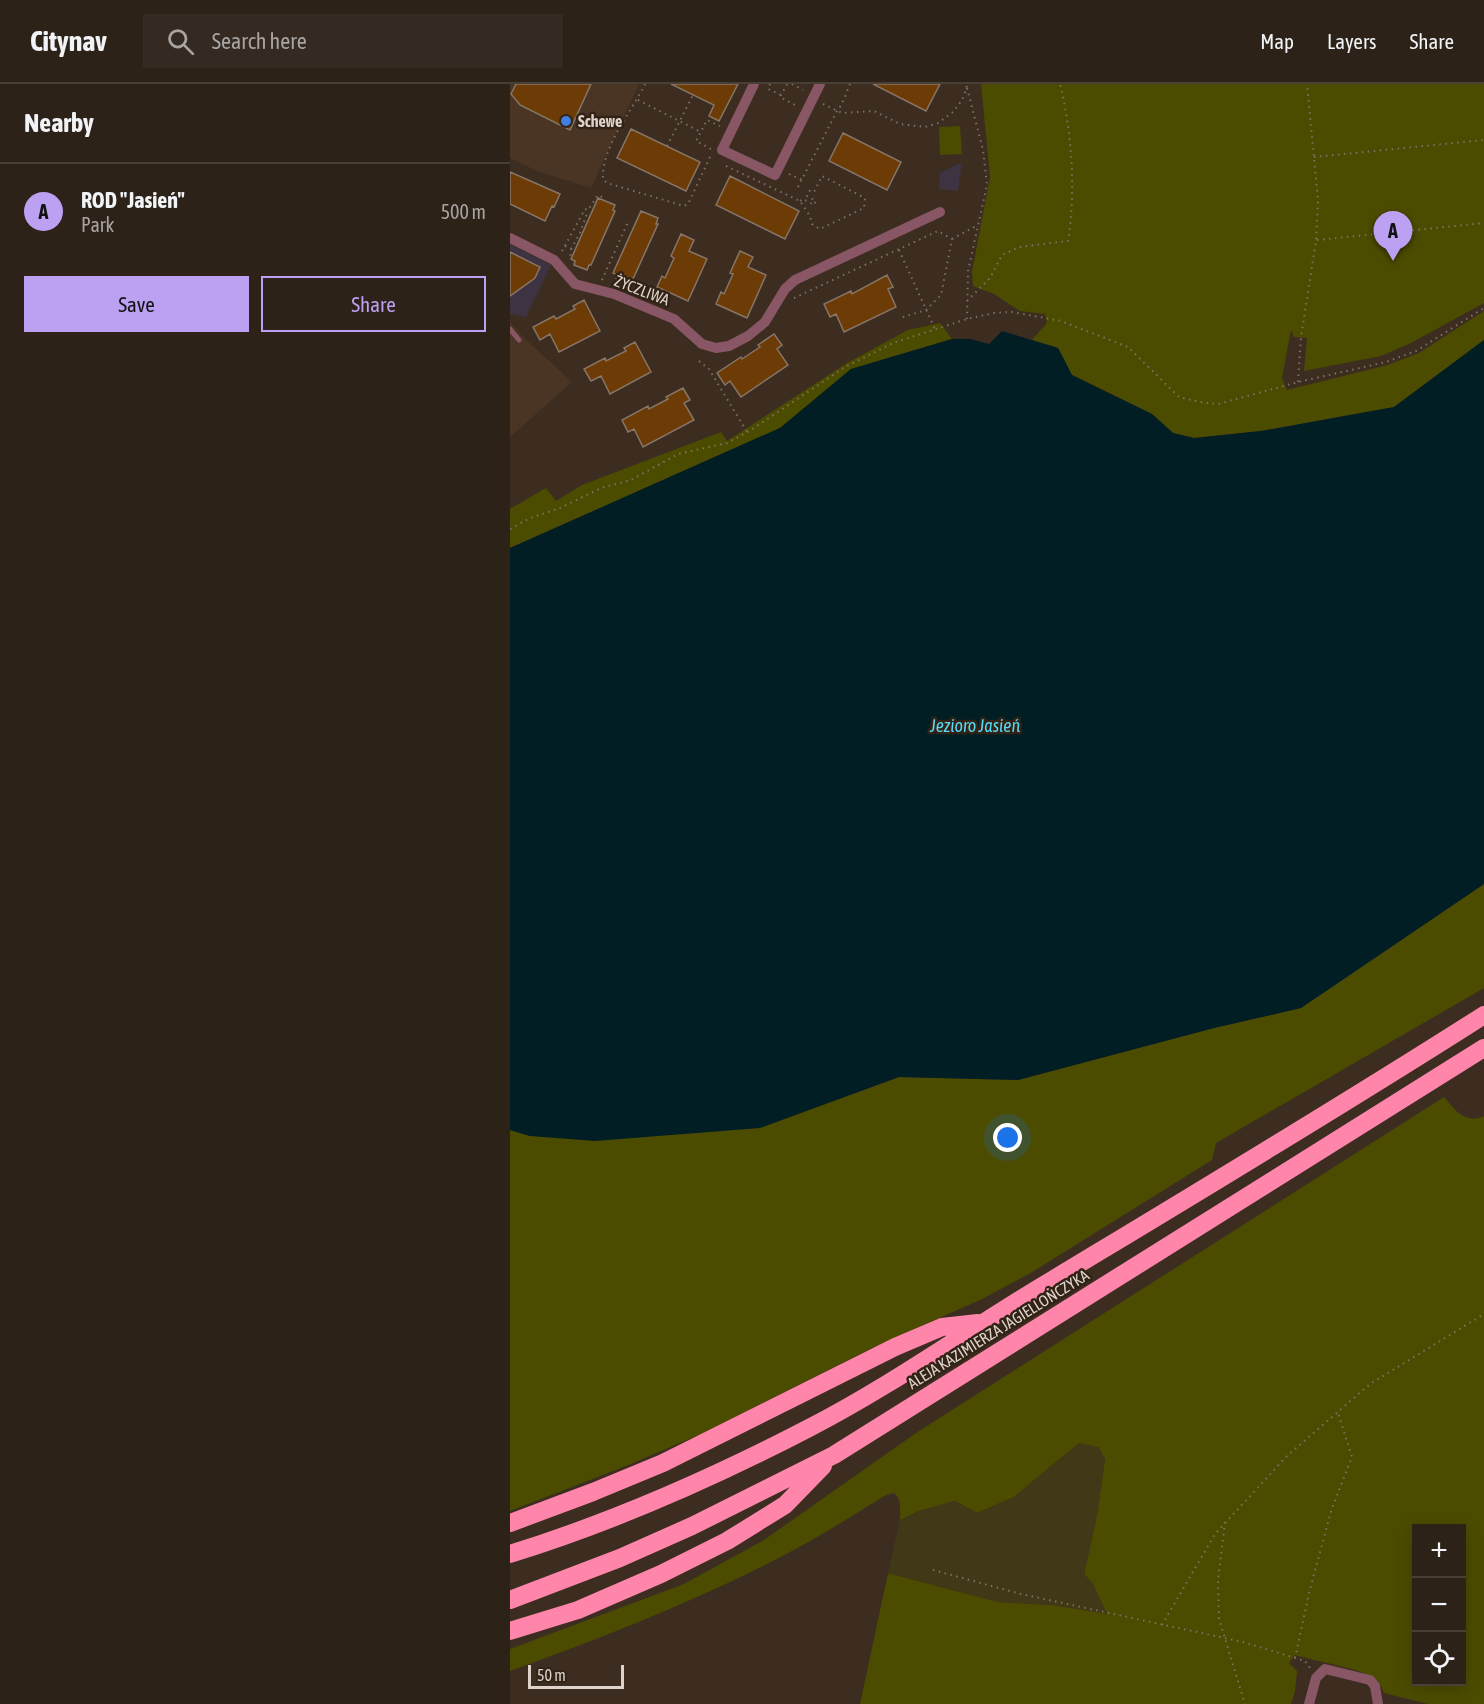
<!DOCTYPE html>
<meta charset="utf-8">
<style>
body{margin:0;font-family:"Asap Condensed",sans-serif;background:#352a21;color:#f1f3f6}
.controls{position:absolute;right:18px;bottom:18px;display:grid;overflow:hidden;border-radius:0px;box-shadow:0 3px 15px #0003}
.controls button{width:54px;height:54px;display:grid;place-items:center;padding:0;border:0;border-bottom:2px solid #483f37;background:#2d2218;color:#f1f3f6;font:30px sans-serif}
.scale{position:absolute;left:18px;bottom:15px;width:96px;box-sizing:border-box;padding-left:6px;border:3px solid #ddd3cb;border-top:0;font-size:16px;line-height:21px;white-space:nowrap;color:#ddd3cb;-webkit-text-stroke:4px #322316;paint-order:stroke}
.you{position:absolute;left:498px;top:1054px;width:21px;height:21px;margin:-15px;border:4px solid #fff;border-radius:50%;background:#1a73e8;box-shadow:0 0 0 9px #1a73e833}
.badge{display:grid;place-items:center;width:39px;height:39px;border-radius:50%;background:#bca0f2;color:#111;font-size:20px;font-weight:700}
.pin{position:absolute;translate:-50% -50px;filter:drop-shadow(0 2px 3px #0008)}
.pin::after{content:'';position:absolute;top:32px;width:21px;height:18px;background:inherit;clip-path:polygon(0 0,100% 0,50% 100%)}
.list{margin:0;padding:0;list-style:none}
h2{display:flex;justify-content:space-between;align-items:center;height:78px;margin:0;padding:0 24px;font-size:26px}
h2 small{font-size:20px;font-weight:400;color:#a7a4a2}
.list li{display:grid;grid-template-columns:39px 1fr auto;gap:18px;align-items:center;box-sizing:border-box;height:96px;padding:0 24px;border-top:2px solid #483f37}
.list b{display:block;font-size:22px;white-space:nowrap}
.list p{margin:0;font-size:20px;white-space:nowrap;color:#a7a4a2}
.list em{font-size:20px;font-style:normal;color:#a7a4a2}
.actions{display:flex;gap:12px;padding:18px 24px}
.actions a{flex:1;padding:14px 0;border:2px solid #bca0f2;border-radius:0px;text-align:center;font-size:21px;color:#bca0f2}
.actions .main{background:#bca0f2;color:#111}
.icon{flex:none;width:33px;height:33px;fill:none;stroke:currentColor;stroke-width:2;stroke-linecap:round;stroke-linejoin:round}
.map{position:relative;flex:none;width:974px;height:1620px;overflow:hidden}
header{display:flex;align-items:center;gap:36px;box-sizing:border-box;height:84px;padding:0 30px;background:#2d2218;border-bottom:2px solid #483f37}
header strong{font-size:28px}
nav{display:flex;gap:33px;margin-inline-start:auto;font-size:21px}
.search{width:420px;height:54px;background:#352a21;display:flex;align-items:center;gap:15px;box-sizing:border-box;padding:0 21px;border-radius:0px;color:#a7a4a2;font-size:22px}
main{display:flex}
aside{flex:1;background:#2d2218}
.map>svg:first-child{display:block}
.built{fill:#4a3524}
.industrial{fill:#3e3342}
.green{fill:#4c4c01;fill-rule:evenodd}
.sand{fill:#403817}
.water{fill:#021e25}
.building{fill:#6d3c06;stroke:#877567;stroke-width:1.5}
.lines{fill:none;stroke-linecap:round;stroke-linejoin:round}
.path{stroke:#7d7065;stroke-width:2;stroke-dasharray:1.5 4.5;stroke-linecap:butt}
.service{stroke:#885664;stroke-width:5}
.minor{stroke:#885664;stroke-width:10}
.motorway{stroke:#ff85aa;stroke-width:18}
.shop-dot{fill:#3f7fe0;stroke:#322316;stroke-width:2}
.labels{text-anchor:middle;stroke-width:5;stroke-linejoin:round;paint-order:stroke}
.poi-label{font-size:16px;font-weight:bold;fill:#ddd3cb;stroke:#322316;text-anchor:start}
.street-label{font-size:16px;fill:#ddd3cb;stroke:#322316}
.water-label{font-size:18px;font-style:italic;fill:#55dbf9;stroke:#322316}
</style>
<header>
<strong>Citynav</strong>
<div class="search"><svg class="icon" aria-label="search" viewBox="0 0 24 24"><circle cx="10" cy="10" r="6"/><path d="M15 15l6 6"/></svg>Search here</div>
<nav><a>Map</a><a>Layers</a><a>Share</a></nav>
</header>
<main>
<aside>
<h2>Nearby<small></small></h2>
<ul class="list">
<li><span class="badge">A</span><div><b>ROD &quot;Jasień&quot;</b><p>Park</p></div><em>500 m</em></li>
</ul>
<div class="actions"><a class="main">Save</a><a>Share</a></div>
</aside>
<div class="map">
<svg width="974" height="1620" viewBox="0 0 974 1620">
<rect width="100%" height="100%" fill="#3c2d20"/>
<!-- built -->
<path class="built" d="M 0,0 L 129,0 L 81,104 L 27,87 L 0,74 Z
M 0,238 L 12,252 L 62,298 L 0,353 Z"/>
<!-- industrial -->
<path class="industrial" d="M 452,78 L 448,107 L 429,105 L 430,89 Z
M 0,160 L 41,181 L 16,233 L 0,230 Z"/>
<!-- green -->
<path class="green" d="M 471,0 L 974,0 L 974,219 L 901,259 L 871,272 L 794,287 L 797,254 L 784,253 L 781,246 L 772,294 L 777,306 L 878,281 L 909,269 L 974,227 L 974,256 L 884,323 L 751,347 L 684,354 L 663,349 L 642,330 L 562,291 L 548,264 L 522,256 L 537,239 L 535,230 L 510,227 L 484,210 L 463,202 L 462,188 L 480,93 Z
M 450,42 L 452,70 L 430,71 L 429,43 Z
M 430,239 L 442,255 L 341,285 L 270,344 L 0,464 L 0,425 L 36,404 L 46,417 L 72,401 L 211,348 L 217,357 L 337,279 L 398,246 Z
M 974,800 L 974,904 L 706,1059 L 702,1076 L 519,1190 L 472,1215 L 362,1264 L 191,1350 L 116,1382 L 0,1427 L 0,1046 L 20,1052 L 250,1044 L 389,993 L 508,996 L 704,944 L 791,924 Z
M 934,1013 C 944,1025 956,1041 974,1032 L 974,1620 L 918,1620 L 874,1609 C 872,1605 870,1599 867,1596 C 855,1585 803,1577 785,1571 L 779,1579 L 787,1587 L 785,1607 L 781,1620 L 350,1620 L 378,1489 L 488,1518 L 542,1521 L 596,1529 L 583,1500 L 574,1490 L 587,1431 L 595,1375 L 569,1359 L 504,1413 L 467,1429 L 445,1417 L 409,1427 L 390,1436 C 390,1427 392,1415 384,1409 L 376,1411 C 336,1436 296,1461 253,1482 C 171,1523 86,1556 0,1587 L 0,1565 L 174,1500 L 254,1456 L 406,1349 ZM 906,1444 L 952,1444 L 952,1598 L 906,1598 Z"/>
<!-- sand -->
<path class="sand" d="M 569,1359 L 589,1363 L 595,1375 L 587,1431 L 574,1490 L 583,1500 L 597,1530 L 542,1521 L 488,1518 L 378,1489 L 390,1436 L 409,1427 L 445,1417 L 467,1429 L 504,1413 Z"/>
<!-- water -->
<path class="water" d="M 492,247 L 548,264 L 562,291 L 642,330 L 663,349 L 684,354 L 751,347 L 884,323 L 974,256 L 974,800 L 791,924 L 704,944 L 508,996 L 389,993 L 250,1044 L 85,1057 L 20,1052 L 0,1046 L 0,464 L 270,344 L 341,285 L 442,255 L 460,255 L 479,260 Z"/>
<!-- building -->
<path class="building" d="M 6,0 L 81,0 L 60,46 L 10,21 L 1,10 Z
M 161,0 L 228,0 L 209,37 L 199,32 L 204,21 Z
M 363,0 L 430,0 L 416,27 Z
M 121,45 L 190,78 L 176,107 L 107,74 Z
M 333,49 L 391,78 L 377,106 L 319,77 Z
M 0,88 L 50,110 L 44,123 L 42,122 L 35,137 L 0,120 Z
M 220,92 L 289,127 L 275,155 L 206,121 Z
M 88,114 L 105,121 L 103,126 L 105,127 L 81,181 L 79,181 L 77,186 L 64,181 L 65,177 L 61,175 Z
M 131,127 L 148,134 L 146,140 L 148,140 L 123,195 L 122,194 L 119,200 L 106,194 L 107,191 L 103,189 Z
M 171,150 L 184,156 L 179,167 L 197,175 L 178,217 L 147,203 L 152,192 L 155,194 L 164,174 L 161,172 Z
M 230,167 L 243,173 L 238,183 L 256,191 L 237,234 L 206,220 L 211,208 L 214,210 L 223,190 L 220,189 Z
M 0,168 L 30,183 L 25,194 L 0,212 Z
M 377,191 L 383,203 L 378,205 L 386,223 L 334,248 L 326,230 L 320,233 L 314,220 L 341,207 L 342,210 Z
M 74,216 L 90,247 L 49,268 L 40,250 L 30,256 L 23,243 L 44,232 L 46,235 L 65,225 L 63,222 Z
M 264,250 L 272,261 L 267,265 L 278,281 L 231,313 L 220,297 L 215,301 L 207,289 L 231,273 L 232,275 L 250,263 L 248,261 Z
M 125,258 L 141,288 L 100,310 L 91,292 L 81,297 L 74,285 L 95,274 L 96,277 L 116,267 L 114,264 Z
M 173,304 L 180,316 L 174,319 L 184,336 L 133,363 L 124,345 L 118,348 L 112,336 L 138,322 L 139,325 L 158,315 L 156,313 Z"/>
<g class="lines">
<!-- path -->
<path class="path" d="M 135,0 C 122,27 91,64 93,95 L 97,99 L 174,122 L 178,120 L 201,71
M 260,0 L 258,5 L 271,11
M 277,0 L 270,13 L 285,21
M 282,0 L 293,6
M 457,4 L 473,66 L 477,101 L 458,187 L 457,235
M 128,16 L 191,48
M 313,20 L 332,29 L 364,27 L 390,40 L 415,43 L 428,39 L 443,28 L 452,16 L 457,4 L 456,0
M 157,62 L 183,11
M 201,65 L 186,57 L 197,36 L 210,42
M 804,73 L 974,56
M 216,82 L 290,117 L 300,132 L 302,140 L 310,145 L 354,124 L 355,115 L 351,112 L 312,92 L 304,108
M 279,90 L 292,96
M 288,103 L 327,27 C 333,20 336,9 340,0
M 290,117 L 293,115 L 304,121 L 306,117 L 297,112 L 300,106
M 442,155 L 466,142
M 807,156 L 974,139
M 55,162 L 61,165 L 60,176
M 61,165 L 70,149 L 78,127
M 389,166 L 425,245
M 52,167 L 75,125 L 78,126 L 88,111 L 96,115
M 92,196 L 118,138
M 284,214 L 428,147 L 442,155 L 431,211 L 416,226 L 390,234
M 457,217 L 480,194 L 492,171 L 509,163 L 558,157 C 566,108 562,48 550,0
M 189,277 L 199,285 L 237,348
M 788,298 L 791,253 L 806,157 L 808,116 L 797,0
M 0,445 L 20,434 L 50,424 L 91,404 L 121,396 L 168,370 L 217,359 L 241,346 L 335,283 L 383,259 L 457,235 L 484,229 L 502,228 L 551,237 L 618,263 L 669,313 L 690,318 L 708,320 L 788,298 L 876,278 L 906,267 L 974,224
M 715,1438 L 708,1496 L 709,1535 L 735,1620
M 423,1486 L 511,1510 L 733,1558 L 795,1577 L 800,1584
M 652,1541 L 705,1450 L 777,1372 L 860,1300 L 974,1230
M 785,1574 L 800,1505 L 822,1424 L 842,1373 L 828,1329"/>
<!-- service -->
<path class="service" d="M 0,245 L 9,256"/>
<!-- minor -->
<path class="minor" d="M 244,0 L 212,66 L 265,91 L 310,0
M 0,154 L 44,176 L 65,200 L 104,210 L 164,235 L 192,260 L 206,264 L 219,262 L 238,252 L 255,238 L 275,205 L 285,196 L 430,128
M 799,1620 L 806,1594 L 815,1585 L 860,1596 L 865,1602 L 868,1620"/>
<!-- motorway -->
<path class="motorway" d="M 0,1439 L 83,1408 L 153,1379 L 385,1263 L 432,1243 L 468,1239
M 0,1470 C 103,1438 203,1394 299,1344 C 379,1303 453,1250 529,1204 C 678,1114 827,1025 974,931
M 0,1516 L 110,1474 L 182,1442 L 324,1371 L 974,964
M 0,1547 L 68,1526 L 151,1490 L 217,1457 L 275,1421 L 313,1382"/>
</g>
<!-- markers -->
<circle class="shop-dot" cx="56" cy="37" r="6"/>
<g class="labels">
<!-- poi labels -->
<g class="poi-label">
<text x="68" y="43">Schewe</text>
</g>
<!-- street labels -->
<g class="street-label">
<text transform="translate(132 206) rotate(21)" y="6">ŻYCZLIWA</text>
<text transform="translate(488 1245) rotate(-32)" y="6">ALEJA KAZIMIERZA JAGIELLOŃCZYKA</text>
</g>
<!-- water labels -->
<g class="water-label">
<text x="465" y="648">Jezioro Jasień</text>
</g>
</g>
</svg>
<div class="controls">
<button>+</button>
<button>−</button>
<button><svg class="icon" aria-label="locate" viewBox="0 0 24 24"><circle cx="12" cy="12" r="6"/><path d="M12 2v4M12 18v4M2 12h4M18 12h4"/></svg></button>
</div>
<div class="scale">50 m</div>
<div class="you"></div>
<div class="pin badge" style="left:883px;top:177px">A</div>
</div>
</main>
